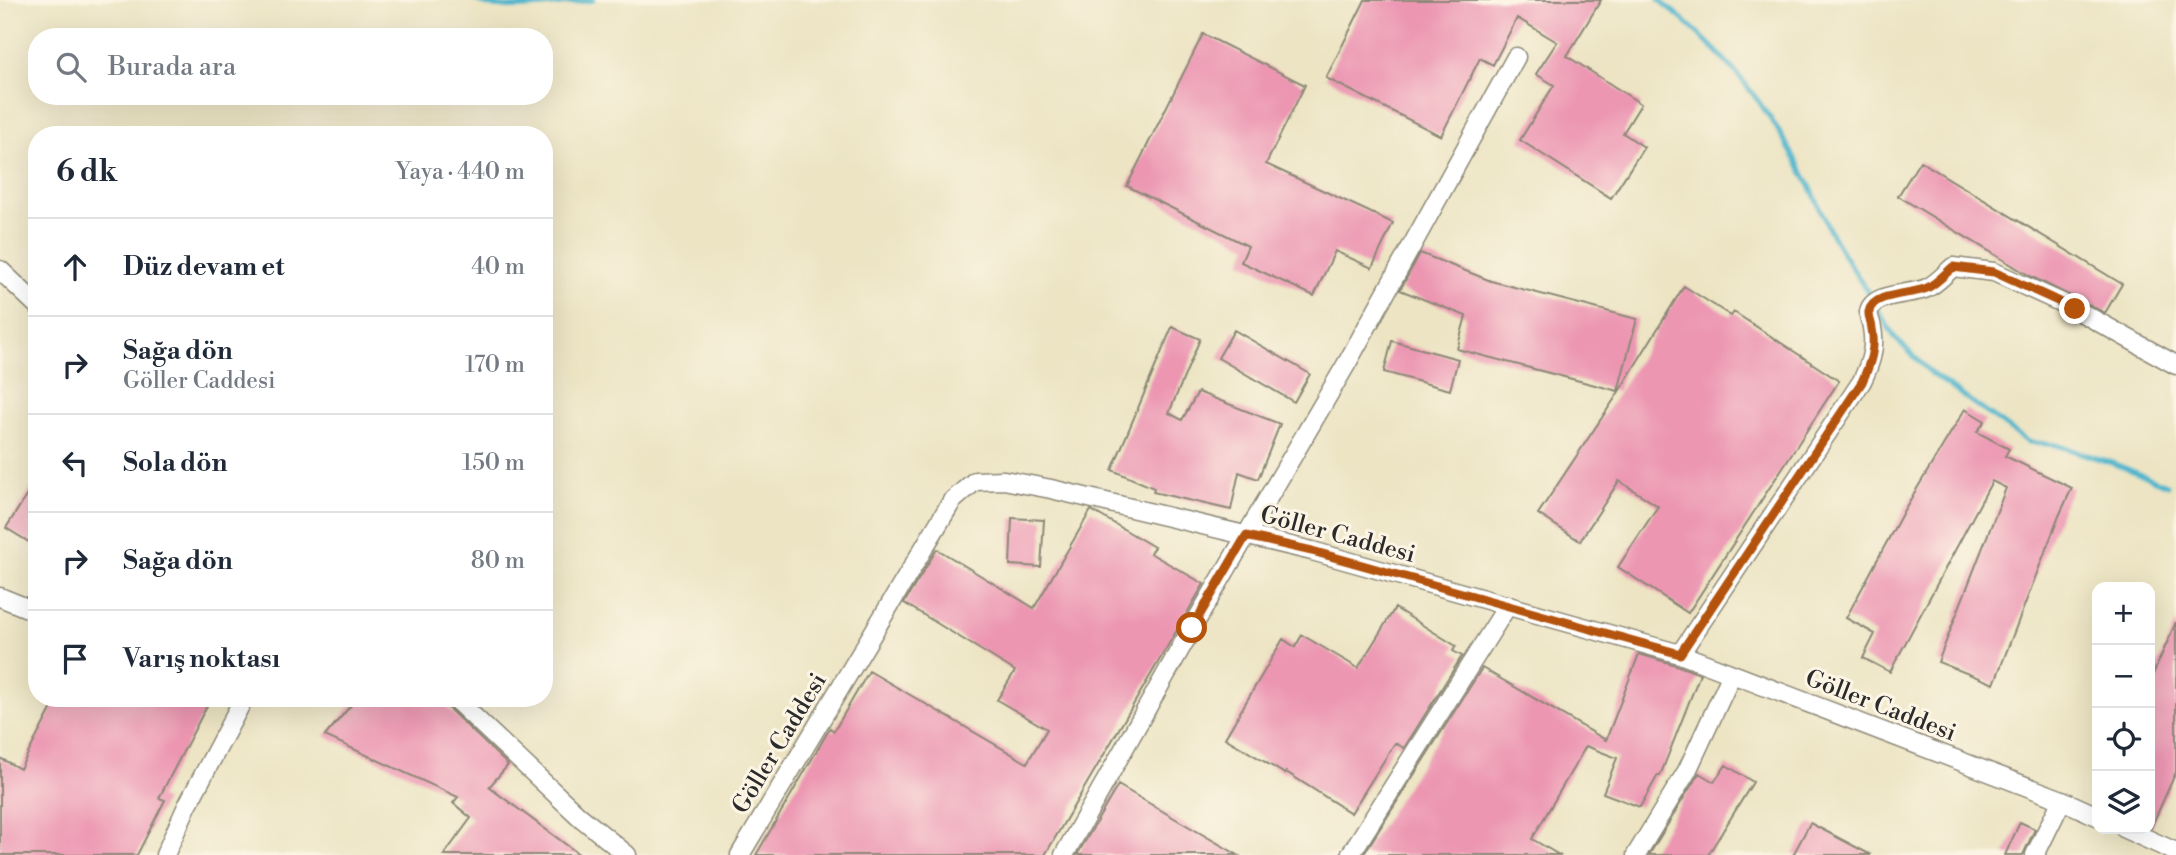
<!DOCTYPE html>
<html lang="tr">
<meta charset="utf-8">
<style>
body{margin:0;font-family:"Libre Bodoni",serif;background:#f2f2f3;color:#1f2937}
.controls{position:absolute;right:21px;bottom:21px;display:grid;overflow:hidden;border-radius:14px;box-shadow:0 7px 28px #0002}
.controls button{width:63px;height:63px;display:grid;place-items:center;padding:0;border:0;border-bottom:2px solid #e0e1e3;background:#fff;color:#1f2937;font:35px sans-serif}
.stop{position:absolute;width:21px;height:21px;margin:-16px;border:5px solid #b45309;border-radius:50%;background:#fff}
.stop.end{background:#b45309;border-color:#fff;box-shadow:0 2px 7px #0008}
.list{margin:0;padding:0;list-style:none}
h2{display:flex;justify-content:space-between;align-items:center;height:91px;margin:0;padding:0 28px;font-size:30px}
h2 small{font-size:23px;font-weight:400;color:#747a83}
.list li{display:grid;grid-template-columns:46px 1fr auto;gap:21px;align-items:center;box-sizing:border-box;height:98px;padding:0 28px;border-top:2px solid #e0e1e3}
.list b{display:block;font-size:26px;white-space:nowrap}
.list p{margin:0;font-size:23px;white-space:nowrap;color:#747a83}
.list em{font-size:23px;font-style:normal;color:#747a83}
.icon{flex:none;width:38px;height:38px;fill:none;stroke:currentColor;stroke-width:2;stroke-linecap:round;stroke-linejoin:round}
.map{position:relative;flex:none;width:2176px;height:855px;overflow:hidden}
.search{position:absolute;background:#fff;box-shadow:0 7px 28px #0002;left:28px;top:28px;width:525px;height:77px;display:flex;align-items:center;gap:18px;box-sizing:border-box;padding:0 24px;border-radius:28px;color:#747a83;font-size:26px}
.panel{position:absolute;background:#fff;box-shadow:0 7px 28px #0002;left:28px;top:126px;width:525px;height:581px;border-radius:28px}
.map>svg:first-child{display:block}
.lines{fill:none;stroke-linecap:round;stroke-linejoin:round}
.stream{stroke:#4eb5cd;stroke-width:5}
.building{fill:#ec96b2}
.minor-casing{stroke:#8c8877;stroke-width:21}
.minor{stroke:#fff;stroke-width:18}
.route{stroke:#b45309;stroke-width:9}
.labels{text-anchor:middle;stroke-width:6;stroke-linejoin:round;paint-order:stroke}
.street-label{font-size:24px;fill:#2b2b2b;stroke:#fcf5e5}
</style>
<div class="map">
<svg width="2176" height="855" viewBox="0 0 2176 855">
<rect width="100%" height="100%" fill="#fcf5e5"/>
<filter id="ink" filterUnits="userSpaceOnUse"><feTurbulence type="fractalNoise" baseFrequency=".0143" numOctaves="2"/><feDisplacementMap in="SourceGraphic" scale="14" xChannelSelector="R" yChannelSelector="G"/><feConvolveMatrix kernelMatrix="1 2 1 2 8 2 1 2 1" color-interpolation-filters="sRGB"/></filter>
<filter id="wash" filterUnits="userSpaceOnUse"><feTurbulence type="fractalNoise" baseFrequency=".00686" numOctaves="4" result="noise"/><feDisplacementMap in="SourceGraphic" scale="28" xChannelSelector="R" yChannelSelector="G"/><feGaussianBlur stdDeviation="1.57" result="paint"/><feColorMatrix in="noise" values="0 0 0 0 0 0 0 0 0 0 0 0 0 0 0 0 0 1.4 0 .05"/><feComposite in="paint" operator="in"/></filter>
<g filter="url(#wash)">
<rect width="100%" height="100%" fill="#ece4c3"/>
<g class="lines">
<!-- stream -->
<path class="stream" d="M 476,0 C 499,15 565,3 593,0
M 1659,0 C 1729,55 1769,107 1810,186 C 1819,204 1825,223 1835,240 C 1846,260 1860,279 1872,299
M 1877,308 L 1895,338 L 1932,374 L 2028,442 L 2056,445 L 2115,464 L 2167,485"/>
</g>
<g id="blocks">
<!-- building -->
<path class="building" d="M 1365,0 L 1601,0 L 1567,56 L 1641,104 L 1623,133 L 1644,147 L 1611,198 L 1520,140 L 1554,85 L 1536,74 L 1557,42 L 1517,18 L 1493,65 L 1480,58 L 1441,136 L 1326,78 Z
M 1203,34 L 1305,85 L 1266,164 L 1393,223 L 1372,268 L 1335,251 L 1314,296 L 1241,262 L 1248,246 L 1127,186 Z
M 1920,161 L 2122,284 L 2105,313 L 2030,276 L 1898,196 Z
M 1420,253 L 1491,281 L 1637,319 L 1618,391 L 1457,349 L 1466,316 L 1400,290 Z
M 1684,286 L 1731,316 L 1734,312 L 1839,381 L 1688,613 L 1618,567 L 1658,506 L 1619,481 L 1580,541 L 1538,514 L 1615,398 Z
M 1172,327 L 1200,339 L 1169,413 L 1182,420 L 1198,392 L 1280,424 L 1258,479 L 1239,472 L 1231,510 L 1153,492 L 1154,488 L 1112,470 Z
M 1234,330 L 1310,374 L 1294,402 L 1218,358 Z
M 1392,341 L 1458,359 L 1450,390 L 1384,372 Z
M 1965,409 L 1985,421 L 1977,432 L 2009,449 L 2005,456 L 2072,488 L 2059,516 L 1994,684 L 1938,662 L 2006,488 L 1992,481 L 1890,672 L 1863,658 L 1875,634 L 1846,618 L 1904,510 Z
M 37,479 L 37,547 L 6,528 Z
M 1091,510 L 1154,547 L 1150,553 L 1204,584 L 1045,855 L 756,855 L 830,728 L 834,731 L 869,671 L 1027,763 L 1047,729 L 997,700 L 1015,671 L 904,603 L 937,549 L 1034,608 Z
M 1012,518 L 1044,520 L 1041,567 L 1010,565 Z
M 1395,608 L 1456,646 L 1453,651 L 1462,656 L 1404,748 L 1395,743 L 1351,813 L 1286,772 L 1285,774 L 1225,738 L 1283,639 L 1295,647 L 1302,635 L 1358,668 Z
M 2176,622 L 2176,772 L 2151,828 L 2150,828 L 2150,681 Z
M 1639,654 L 1676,665 L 1700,674 L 1660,776 L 1658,775 L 1640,807 L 1603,793 L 1617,758 L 1586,746 L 1532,839 L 1559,855 L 1363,855 L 1482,668 L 1606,740 Z
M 57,698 L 211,698 L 159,798 L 165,800 L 137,855 L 0,855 L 0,758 L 20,769 Z
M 357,698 L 441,698 L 446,706 L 508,765 L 489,787 L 580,855 L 444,855 L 471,818 L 453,803 L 458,797 L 325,736 Z
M 1726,765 L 1753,782 L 1708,855 L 1649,855 L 1699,773 L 1714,782 Z
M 1118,785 L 1181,822 L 1238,855 L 1077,855 Z
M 2020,822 L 2035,829 L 2023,855 L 2005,855 Z
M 1810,823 L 1871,855 L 1793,855 Z"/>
</g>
</g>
<g filter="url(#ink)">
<use href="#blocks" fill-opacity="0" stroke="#8c8877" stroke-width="2"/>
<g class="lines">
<defs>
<path id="minor" d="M 0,270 L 37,305
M 0,597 L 37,612
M 1680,654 L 1862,381 C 1870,364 1876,348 1872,328 C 1872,324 1868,317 1869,312 C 1872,292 1913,295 1927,288 C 1936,284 1945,274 1953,267 L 1994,272 L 2075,309 L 2176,365
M 454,698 L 579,816 L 627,855
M 2125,829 L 2176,852
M 165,855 L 187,806 L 244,698
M 740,855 L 952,501 L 975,481 L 1004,480 L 1051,489 L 1312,551 L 1680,654 L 2062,800 L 2097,816
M 1064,855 L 1192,628 L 1347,363 L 1516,57
M 1350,855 L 1508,605
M 1636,855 L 1687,771 L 1732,674
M 2035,855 L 2062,800"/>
</defs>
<!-- minor casing -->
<use href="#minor" class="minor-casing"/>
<!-- minor -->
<use href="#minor" class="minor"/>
</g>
</g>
<g class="lines" filter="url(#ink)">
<!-- route -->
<path class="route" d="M 1192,628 L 1246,536 L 1312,551 L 1680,654 L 1862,382 C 1870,364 1876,348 1872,329 C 1872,324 1868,317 1869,312 C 1872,292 1913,295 1927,288 C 1936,284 1945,274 1953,267 L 1994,272 L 2075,309"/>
</g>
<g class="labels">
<!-- street labels -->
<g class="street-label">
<text transform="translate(1338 534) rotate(15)" y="8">Göller Caddesi</text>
<text transform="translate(1881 705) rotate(21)" y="8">Göller Caddesi</text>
<text transform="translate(779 743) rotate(-59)" y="8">Göller Caddesi</text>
</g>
</g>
</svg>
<div class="controls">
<button>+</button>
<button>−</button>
<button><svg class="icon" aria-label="locate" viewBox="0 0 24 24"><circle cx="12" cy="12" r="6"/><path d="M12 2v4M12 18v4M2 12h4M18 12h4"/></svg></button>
<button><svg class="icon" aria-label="layers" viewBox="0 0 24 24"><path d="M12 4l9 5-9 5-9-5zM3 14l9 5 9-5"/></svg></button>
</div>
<div class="stop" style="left:1192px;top:628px"></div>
<div class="stop end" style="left:2075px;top:309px"></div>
<div class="search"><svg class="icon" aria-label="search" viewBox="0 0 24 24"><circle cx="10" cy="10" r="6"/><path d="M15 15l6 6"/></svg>Burada ara</div>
<section class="panel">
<h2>6 dk<small>Yaya · 440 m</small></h2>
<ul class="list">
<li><svg class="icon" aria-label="ahead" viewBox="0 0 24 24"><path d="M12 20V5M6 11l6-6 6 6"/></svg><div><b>Düz devam et</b></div><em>40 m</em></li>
<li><svg class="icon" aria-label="right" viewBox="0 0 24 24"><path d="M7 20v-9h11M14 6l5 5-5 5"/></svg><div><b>Sağa dön</b><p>Göller Caddesi</p></div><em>170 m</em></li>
<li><svg class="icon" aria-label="left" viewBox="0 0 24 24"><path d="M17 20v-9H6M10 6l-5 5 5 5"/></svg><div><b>Sola dön</b></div><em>150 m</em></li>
<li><svg class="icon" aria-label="right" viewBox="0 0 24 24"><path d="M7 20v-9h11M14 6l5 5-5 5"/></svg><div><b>Sağa dön</b></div><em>80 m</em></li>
<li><svg class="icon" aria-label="arrive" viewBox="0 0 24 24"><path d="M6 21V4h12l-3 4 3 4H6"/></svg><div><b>Varış noktası</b></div></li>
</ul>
</section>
</div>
